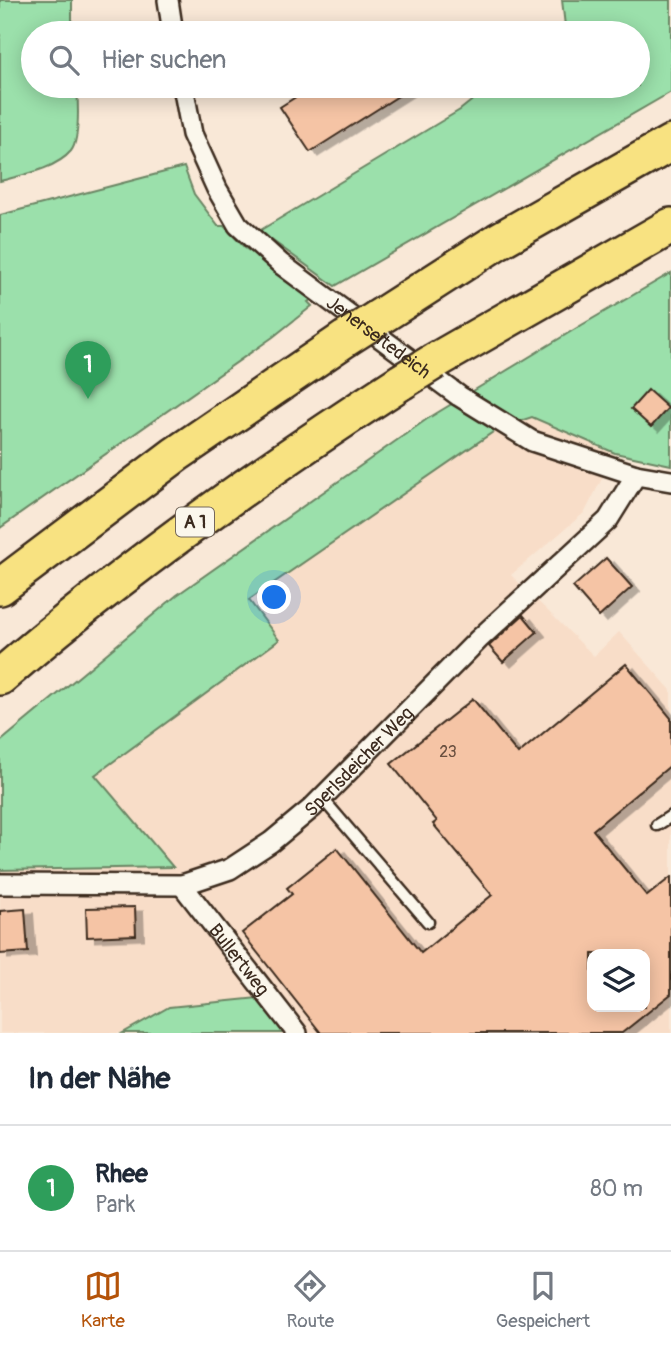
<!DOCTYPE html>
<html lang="de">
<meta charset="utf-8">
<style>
body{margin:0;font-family:Pangolin,sans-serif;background:#f2f2f3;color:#1f2937}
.controls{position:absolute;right:21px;bottom:21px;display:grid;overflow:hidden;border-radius:14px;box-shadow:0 4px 18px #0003}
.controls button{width:63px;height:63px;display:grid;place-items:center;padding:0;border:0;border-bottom:2px solid #e0e1e3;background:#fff;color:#1f2937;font:35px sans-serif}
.you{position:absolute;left:275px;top:598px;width:24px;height:24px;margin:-18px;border:5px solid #fff;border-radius:50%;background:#1a73e8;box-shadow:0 0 0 10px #1a73e833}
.badge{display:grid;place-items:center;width:46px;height:46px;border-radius:50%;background:#b45309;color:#fff;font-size:23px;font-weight:700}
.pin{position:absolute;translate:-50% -58px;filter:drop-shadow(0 2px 4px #0008)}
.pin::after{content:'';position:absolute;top:37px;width:24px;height:21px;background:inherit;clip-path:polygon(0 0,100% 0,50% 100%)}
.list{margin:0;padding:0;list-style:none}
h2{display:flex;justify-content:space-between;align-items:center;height:91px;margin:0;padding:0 28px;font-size:30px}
h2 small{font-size:23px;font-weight:400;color:#747a83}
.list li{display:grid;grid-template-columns:46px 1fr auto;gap:21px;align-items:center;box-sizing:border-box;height:126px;padding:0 28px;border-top:2px solid #e0e1e3}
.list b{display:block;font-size:26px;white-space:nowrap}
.list p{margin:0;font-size:23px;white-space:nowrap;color:#747a83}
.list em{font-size:23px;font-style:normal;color:#747a83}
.icon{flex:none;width:38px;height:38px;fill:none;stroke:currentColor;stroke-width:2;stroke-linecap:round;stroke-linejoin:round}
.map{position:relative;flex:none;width:671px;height:1033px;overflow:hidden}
.search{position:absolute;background:#fff;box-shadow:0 4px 18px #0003;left:21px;right:21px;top:21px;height:77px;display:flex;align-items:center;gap:18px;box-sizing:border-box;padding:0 24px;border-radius:38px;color:#747a83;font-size:26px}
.sheet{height:217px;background:#fff}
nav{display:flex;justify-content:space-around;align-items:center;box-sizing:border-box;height:98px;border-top:2px solid #e0e1e3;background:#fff;font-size:19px;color:#747a83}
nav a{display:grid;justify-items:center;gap:4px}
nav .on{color:#b45309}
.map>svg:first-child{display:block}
.built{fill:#f8ddc8;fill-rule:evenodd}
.green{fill:#9be0ab;stroke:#6b8564;stroke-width:2}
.building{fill:#f5c4a5;stroke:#3b2a1e;stroke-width:2;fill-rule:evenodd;filter:url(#shadow)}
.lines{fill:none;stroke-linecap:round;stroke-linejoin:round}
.lane-casing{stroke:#3b2a1e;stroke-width:15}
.street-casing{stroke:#3b2a1e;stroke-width:24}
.highway-casing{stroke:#3b2a1e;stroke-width:40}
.lane{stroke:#fbf7ec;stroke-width:10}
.street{stroke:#fbf7ec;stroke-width:19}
.highway{stroke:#f8e281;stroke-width:35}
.highway-bridge-casing{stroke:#3b2a1e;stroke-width:40;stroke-linecap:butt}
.highway-bridge{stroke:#f8e281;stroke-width:35}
.labels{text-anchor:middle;stroke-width:6;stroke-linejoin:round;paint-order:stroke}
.number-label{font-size:16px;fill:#6a5040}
.shield{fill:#fbf7ec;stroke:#75685c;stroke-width:2}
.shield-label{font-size:18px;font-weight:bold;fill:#3b2a1e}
.street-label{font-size:19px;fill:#3b2a1e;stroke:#fbf7ec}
</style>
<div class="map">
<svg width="671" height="1033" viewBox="0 0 671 1033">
<defs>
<filter id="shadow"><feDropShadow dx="8" dy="4.5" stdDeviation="0" flood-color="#0004"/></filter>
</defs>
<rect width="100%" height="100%" fill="#f9e8d7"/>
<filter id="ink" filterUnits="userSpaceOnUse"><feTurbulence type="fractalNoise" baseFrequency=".0143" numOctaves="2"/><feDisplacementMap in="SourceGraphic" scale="14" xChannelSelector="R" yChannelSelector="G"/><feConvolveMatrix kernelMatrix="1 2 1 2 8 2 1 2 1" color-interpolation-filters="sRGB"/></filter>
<g filter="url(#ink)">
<!-- built -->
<path class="built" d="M 531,417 L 615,453 L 585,512 L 511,575 L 594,656 L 619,632 L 671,690 L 671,1033 L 284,1033 L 258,998 L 169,1007 L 123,1033 L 0,1033 L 0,870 L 172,867 L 95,775 L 278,640 L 248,600 L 499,428 ZM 592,954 L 645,954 L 645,1007 L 592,1007 Z"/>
<!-- green -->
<path class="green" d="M 0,0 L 72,0 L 72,33 L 33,33 L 33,86 L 77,86 C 78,101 80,140 71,151 C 56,169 22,175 0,181 Z
M 562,0 L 671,0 L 671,92 L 335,286 L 259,231 L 460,110 L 490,86 L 638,86 L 638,33 L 556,33 L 565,26 Z
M 184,167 L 194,194 L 218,226 L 224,226 L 245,248 L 318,295 L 308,302 L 312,306 L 273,337 L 0,528 L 0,215 Z
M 671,273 L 671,465 L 615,453 L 532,417 L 499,428 L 249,600 L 279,640 L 95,775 L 173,867 L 0,870 L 0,742 L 177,595 L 427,419 L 580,326 Z
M 258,998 L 284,1033 L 123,1033 L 169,1007 Z"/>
<!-- building -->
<path class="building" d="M 313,86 L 414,86 L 310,152 L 280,107 Z
M 648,390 L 668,408 L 651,427 L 631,409 Z
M 606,558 L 632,587 L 599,617 L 573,587 Z
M 523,615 L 537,632 L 503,662 L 489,646 Z
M 626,664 L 671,718 L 671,765 L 593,830 L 647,896 L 671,877 L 671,994 L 622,1033 L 321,1033 L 242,933 L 292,894 L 287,888 L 337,848 L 421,953 L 492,895 L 433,824 L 437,821 L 391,764 L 473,699 L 518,754 ZM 592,954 L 645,954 L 645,1007 L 592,1007 Z
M 135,907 L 136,935 L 87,937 L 86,908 Z
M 25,909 L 28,952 L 0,954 L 0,911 Z"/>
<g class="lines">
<defs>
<path id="lane" d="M 322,798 L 428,922
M 657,825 L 671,816"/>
<g id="street">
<path d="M 168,0 L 173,33"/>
<path id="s1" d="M 183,86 L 192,134 L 217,189 L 238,225 L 281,264 L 459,396 L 532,441 L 636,475 L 671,481"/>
<path id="s2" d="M 0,884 L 182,885 L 230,869 L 271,842 L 312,808 L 479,639 L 608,520 L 636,475"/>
<path id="s3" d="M 182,885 L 297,1033"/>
</g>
<path id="highway" d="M 378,318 L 498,241 L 671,143
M 435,361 L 671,226
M 0,587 L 175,455 L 345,339
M 0,677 C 126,568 262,472 401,382"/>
</defs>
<!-- lane casing -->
<use href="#lane" class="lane-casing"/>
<!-- street casing -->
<use href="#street" class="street-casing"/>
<!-- highway casing -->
<use href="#highway" class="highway-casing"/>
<!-- lane -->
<use href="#lane" class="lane"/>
<!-- street -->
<use href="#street" class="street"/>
<!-- highway -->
<use href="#highway" class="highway"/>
<defs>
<path id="highway-bridge" d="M 345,339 L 378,318
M 401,382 L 435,361"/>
</defs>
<!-- highway-bridge casing -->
<use href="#highway-bridge" class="highway-bridge-casing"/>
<!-- highway-bridge -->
<use href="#highway-bridge" class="highway-bridge"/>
</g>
</g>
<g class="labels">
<!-- number labels -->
<g class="number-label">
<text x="448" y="757">23</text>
</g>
<!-- shield labels -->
<rect class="shield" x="176" y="507.5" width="38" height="29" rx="5"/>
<g class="shield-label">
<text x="195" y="528">A 1</text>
</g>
<!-- street labels -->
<g class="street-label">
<text dy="7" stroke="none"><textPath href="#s1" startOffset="331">Jenerseitedeich</textPath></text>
<text dy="7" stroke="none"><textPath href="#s2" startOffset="401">Sperlsdeicher Weg</textPath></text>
<text dy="7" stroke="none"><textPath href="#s3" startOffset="94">Bullertweg</textPath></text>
</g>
</g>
</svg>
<div class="controls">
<button><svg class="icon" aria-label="layers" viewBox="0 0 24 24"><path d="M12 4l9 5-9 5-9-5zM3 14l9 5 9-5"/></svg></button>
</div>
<div class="you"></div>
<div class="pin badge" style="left:88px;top:399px;background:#2e9e5b">1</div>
<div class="search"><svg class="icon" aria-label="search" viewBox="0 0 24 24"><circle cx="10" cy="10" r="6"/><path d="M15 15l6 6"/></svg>Hier suchen</div>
</div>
<section class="sheet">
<h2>In der Nähe<small></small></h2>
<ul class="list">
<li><span class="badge" style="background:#2e9e5b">1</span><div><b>Rhee</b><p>Park</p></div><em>80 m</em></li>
</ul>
</section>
<nav>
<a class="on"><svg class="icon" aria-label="map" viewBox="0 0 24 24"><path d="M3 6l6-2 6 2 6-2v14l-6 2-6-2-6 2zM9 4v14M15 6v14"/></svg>Karte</a>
<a><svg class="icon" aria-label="directions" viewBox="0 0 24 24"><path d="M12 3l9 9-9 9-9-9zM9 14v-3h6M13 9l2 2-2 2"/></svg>Route</a>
<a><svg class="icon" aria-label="saved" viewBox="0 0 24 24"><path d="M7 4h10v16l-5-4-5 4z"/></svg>Gespeichert</a>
</nav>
